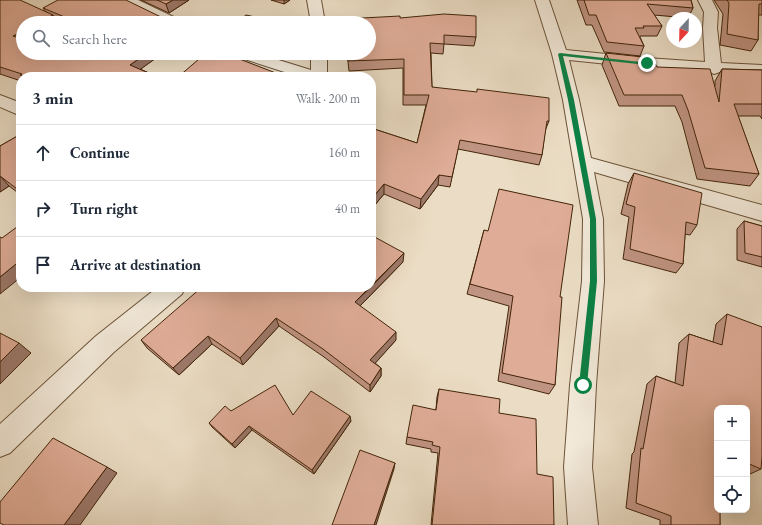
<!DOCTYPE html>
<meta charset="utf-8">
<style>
body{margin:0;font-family:"EB Garamond",serif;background:#f2f2f3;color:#1f2937}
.controls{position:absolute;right:12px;bottom:12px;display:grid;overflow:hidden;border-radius:8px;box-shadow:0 4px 16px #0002}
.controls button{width:36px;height:36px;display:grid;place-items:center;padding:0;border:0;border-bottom:1px solid #e0e1e3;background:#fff;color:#1f2937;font:20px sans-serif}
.compass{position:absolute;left:666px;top:12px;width:36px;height:36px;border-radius:50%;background:#fff;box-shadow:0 4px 16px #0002;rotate:202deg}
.stop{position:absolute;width:12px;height:12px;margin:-9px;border:3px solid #0b8043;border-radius:50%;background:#fff}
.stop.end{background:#0b8043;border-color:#fff;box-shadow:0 1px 4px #0008}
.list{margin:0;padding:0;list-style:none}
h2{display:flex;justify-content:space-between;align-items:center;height:52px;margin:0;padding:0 16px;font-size:17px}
h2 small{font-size:13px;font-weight:400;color:#747a83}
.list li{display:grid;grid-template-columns:26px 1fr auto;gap:12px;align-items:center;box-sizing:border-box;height:56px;padding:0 16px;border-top:1px solid #e0e1e3}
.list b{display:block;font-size:15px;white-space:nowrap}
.list em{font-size:13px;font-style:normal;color:#747a83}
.icon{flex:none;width:22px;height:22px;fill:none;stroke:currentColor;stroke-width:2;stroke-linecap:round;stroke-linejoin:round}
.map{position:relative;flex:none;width:762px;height:525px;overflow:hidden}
.search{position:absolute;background:#fff;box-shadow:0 4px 16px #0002;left:16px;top:16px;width:360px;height:44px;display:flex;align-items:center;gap:10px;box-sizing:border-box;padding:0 14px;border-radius:22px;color:#747a83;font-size:15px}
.panel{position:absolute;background:#fff;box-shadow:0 4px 16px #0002;left:16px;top:72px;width:360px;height:220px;border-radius:16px}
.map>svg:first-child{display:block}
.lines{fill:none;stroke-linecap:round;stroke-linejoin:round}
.minor-casing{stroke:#6c5338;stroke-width:2}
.minor{fill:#f2e9d9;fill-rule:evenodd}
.wall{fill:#c09482;stroke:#422509}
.shaded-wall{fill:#9c786a;stroke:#422509}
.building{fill:#dfac97;stroke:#422509}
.route{fill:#0b8043}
</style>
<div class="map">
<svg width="762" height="525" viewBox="0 0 762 525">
<rect width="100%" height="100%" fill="#ebddc5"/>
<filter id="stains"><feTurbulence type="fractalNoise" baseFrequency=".005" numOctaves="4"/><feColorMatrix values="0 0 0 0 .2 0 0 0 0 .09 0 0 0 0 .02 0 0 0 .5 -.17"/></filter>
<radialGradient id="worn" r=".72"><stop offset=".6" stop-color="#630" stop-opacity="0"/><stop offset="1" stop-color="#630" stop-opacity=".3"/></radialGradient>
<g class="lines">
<defs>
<path id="minor" d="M 120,0 L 138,0 L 180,20 L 182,23 L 163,23 L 122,3 Z
M 307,0 L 321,0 L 325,23 L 311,23 Z
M 535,0 L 549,0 L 566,50 L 647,58 L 705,62 L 703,28 L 704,12 L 698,0 L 712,0 L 718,12 L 717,28 L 721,63 L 762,65 L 762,75 L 720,72 L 714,74 L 708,71 L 647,68 L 569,60 L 579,100 L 591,158 L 762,205 L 762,221 L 594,172 L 603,219 L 604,281 L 596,385 L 592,467 L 598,525 L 568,525 L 564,467 L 570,385 L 582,281 L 583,219 L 563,100 L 552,54 Z
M 232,53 L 256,53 L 311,70 L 311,53 L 327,53 L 327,77 L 300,77 L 235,56 Z
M 0,95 L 21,103 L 21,116 L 0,107 Z
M 158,287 L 185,287 L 182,294 L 114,352 L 10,453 L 0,457 L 0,424 L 96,336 Z"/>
</defs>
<!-- minor casing -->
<use href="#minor" class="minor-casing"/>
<!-- minor -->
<use href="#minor" class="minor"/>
</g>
<!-- wall -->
<path class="wall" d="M 0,0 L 46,12 L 43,8 L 163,18 L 165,23 L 64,23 L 55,19 L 57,23 L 23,23 L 23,53 L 163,53 L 140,69 L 158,77 L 21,77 L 21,81 L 0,74 Z
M 141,0 L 189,0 L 169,13 Z
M 271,0 L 290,0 L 284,4 Z
M 577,0 L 691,0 L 693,8 L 688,18 L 654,15 L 662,26 L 657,36 L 640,36 L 640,37 L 644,46 L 640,56 L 604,52 L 592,25 L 586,25 Z
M 714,0 L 762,0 L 762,15 L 758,15 L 758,40 L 751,51 L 720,45 L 723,14 Z
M 400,18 L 476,37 L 474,46 L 444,44 L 443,54 L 431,53 L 432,87 L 549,121 L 545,131 L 542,155 L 539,165 L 458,149 L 450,187 L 438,185 L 420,209 L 384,194 L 374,206 L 371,205 L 371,128 L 417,143 L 426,105 L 403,105 L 403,68 L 349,71 L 347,53 L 369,53 Z
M 606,53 L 657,67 L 715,86 L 715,81 L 722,69 L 762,70 L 762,119 L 760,116 L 738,116 L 759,174 L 750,186 L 697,179 L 682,122 L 675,106 L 619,106 L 602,65 Z
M 21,134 L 21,195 L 9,186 L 0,192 L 0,146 Z
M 634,173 L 697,225 L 690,235 L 685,234 L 683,264 L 676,273 L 623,259 L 629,217 L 621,214 L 628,184 Z
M 744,221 L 762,226 L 762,267 L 737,260 L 737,229 Z
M 484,230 L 560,297 L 555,385 L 549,394 L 498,381 L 509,306 L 467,294 Z
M 403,262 L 360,306 L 396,340 L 375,363 L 381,368 L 381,376 L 370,392 L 324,357 L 279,326 L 243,365 L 212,344 L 179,375 L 147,348 L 141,340 Z
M 727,314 L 761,469 L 748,475 L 747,475 L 747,408 L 717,408 L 720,525 L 660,525 L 660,520 L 626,508 L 632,454 L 634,452 L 647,384 L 656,376 L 675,383 L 679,343 L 689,334 L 713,342 L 716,324 Z
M 439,389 L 499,413 L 537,474 L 554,525 L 431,525 L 438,453 L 431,452 L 431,449 L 406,444 L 407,437 L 436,409 L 437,397 Z
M 231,411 L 293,415 L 351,421 L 314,474 L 252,430 L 235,448 L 212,427 L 209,423 Z"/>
<!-- shaded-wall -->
<path class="shaded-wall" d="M 173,0 L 189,0 L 169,13 L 166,4 Z
M 284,0 L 290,0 L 284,4 Z
M 53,15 L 57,23 L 37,23 Z
M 163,18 L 165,23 L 162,23 Z
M 23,31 L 23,42 L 13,36 Z
M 147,53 L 163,53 L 134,74 L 130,65 Z
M 439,175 L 438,185 L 420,209 L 421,199 Z
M 0,176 L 9,186 L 0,192 Z
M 384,184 L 384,194 L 374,206 L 374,196 Z
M 404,253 L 403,262 L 355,311 L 355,302 L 371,287 Z
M 21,260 L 21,277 L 0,294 L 0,277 Z
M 123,287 L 128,287 L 125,289 Z
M 276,318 L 279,326 L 243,365 L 240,358 Z
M 396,332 L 396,340 L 371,368 L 370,360 Z
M 208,336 L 212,344 L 179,375 L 173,368 Z
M 19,343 L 31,353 L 0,384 L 0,362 Z
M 381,368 L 381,376 L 370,392 L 370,385 Z
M 350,416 L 351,421 L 314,474 L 312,470 Z
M 249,426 L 252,430 L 235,448 L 232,444 Z
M 395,463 L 394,469 L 376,525 L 374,525 Z
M 107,467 L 117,473 L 80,525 L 64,525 Z"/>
<!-- building -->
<path class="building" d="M 0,0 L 20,0 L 53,15 L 37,23 L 23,23 L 23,31 L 13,36 L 23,39 L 23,53 L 147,53 L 130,65 L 158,77 L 25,77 L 20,75 L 22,74 L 0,67 Z
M 58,0 L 126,0 L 163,18 L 162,23 L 79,23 L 43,8 Z
M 157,0 L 173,0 L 166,4 Z
M 584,0 L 691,0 L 693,8 L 647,4 L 662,26 L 643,26 L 644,28 L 635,28 L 644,46 L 607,42 L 596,15 L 589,15 Z
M 727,0 L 762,0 L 762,4 L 759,4 L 758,40 L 727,34 L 729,3 Z
M 444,14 L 476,16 L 476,37 L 444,35 L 444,44 L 430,43 L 432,87 L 477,92 L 477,89 L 549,98 L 549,121 L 547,121 L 542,155 L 460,140 L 452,177 L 439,175 L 421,199 L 384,184 L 374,196 L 371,195 L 371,128 L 417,143 L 429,95 L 404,95 L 404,59 L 348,61 L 347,53 L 369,53 L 369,23 L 345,23 L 344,19 L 400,16 L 400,18 Z
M 246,15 L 282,23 L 236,23 Z
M 206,53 L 224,53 L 281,75 L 279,77 L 178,77 Z
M 606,53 L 652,58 L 657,67 L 710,69 L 719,102 L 722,69 L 762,70 L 762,104 L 734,104 L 759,174 L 705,168 L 688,110 L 682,95 L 624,95 Z
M 21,134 L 21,192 L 0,176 L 0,146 Z
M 634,173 L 702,193 L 697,225 L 686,222 L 683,264 L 630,249 L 635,207 L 626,204 Z
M 499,189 L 573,205 L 560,297 L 562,297 L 555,385 L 502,373 L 513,296 L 470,284 L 484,230 L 488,231 Z
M 744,221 L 762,226 L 762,257 L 745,253 Z
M 21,224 L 21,260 L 0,277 L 0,237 L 2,238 Z
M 371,235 L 404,253 L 371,286 Z
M 202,287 L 370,287 L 355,302 L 396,332 L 370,360 L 381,368 L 370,385 L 323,349 L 276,318 L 240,358 L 208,336 L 173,368 L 141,340 Z
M 727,314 L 762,327 L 762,456 L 761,469 L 747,463 L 747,408 L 717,408 L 717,510 L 720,510 L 720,525 L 671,525 L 671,516 L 636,503 L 641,448 L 643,449 L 656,376 L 683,386 L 689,334 L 722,345 Z
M 0,333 L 19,343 L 0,362 Z
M 275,385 L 293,415 L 311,391 L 350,416 L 312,470 L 249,426 L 232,444 L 209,423 L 225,406 L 231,411 Z
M 439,389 L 500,399 L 499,413 L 536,419 L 537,474 L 553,477 L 554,525 L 432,525 L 440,447 L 432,445 L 433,442 L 407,437 L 413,405 L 436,410 Z
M 53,438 L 107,467 L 64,525 L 4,525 L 0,523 L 0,502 Z
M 360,450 L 395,463 L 374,525 L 332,525 Z"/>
<!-- route -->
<path class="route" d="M 560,53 L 649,63 L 647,65 L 563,56 L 574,100 L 596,219 L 597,281 L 587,385 L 583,389 L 579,385 L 590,281 L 590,219 L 568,100 L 558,54 Z"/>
<rect width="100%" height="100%" filter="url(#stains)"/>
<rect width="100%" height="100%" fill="url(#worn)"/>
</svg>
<div class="controls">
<button>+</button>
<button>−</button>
<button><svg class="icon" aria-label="locate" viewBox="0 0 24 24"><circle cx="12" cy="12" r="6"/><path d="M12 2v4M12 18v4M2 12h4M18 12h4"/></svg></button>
</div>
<svg class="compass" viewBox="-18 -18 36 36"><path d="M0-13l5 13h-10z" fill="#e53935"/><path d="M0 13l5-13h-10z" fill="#747a83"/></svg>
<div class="stop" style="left:583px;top:385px"></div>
<div class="stop end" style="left:647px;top:63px"></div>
<div class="search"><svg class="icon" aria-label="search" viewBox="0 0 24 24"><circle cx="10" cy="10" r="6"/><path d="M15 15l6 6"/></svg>Search here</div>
<section class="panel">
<h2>3 min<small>Walk · 200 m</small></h2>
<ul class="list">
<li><svg class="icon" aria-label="ahead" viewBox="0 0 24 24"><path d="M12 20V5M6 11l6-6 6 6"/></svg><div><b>Continue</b></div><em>160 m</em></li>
<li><svg class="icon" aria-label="right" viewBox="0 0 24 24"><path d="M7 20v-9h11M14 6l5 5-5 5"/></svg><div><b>Turn right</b></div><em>40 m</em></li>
<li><svg class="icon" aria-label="arrive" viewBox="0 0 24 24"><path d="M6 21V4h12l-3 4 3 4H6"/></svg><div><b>Arrive at destination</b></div></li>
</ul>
</section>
</div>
